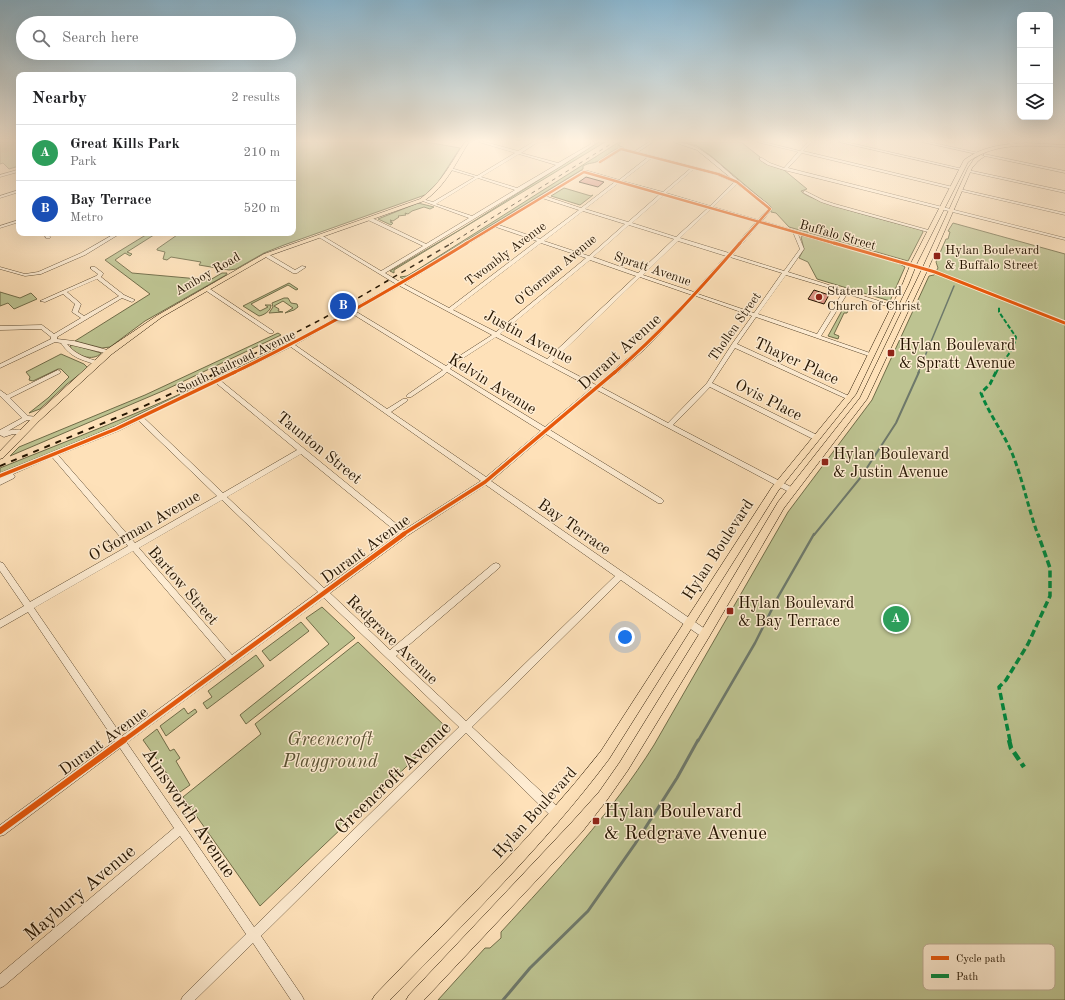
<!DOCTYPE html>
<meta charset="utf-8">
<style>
body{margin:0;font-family:"Old Standard TT",serif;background:#f6f6f6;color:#202124}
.controls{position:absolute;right:12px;top:12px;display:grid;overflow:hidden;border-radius:8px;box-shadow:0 4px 16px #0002}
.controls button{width:36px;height:36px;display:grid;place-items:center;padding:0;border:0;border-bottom:1px solid #e0e0e0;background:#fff;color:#202124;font:20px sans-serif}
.you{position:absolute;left:625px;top:637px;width:14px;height:14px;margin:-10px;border:3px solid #fff;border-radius:50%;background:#1a73e8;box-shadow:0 0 0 6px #1a73e833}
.badge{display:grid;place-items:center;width:26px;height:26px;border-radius:50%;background:#0b8043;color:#fff;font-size:13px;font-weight:700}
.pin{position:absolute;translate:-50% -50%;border:2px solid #fff;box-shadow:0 1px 4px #0006}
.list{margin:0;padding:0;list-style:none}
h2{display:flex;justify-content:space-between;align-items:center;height:52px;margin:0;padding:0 16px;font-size:17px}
h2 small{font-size:13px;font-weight:400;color:#757577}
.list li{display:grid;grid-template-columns:26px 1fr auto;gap:12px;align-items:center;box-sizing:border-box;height:56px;padding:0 16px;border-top:1px solid #e0e0e0}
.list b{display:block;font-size:15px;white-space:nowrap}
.list p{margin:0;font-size:13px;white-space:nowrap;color:#757577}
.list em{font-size:13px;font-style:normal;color:#757577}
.icon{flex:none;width:22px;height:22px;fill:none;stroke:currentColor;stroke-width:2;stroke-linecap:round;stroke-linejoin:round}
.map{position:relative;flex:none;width:1065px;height:1000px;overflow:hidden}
.search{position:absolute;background:#fff;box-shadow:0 4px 16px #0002;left:16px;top:16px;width:280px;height:44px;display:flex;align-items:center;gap:10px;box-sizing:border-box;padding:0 14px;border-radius:22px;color:#757577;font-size:15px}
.panel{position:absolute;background:#fff;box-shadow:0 4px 16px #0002;left:16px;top:72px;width:280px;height:164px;border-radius:8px}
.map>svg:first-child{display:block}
.green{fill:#bdc391;stroke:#706c48}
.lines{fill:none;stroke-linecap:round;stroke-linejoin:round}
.stream-far3{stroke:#6e796b;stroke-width:1.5}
.stream-far2{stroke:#6e796b;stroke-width:2}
.stream-far1{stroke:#6e796b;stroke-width:2.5}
.stream{stroke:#6e796b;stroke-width:3}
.building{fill:#da9282;stroke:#241400}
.minor-casing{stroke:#5a472e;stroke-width:1}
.major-casing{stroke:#241400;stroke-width:1}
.minor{fill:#feecd2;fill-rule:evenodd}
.major{fill:#fee1b9;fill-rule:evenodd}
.rail-far2{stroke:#241400;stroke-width:1;stroke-dasharray:4 4;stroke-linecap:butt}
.rail-far1{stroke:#241400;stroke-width:1.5;stroke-dasharray:5 5;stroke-linecap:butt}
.rail{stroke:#241400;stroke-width:2;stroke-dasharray:6 6;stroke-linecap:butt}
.quiet-far3{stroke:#00873e;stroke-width:2;stroke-dasharray:4.5 2;stroke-linecap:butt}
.quiet-far2{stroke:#00873e;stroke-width:3;stroke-dasharray:5.5 3;stroke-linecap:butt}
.quiet-far1{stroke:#00873e;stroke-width:3.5;stroke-dasharray:7 3.5;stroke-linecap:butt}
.quiet{stroke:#00873e;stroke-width:4.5;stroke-dasharray:9 4.5;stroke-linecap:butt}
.cycleway-far4-casing{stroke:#feecd2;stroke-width:4}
.cycleway-far3-casing{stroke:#feecd2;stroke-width:5}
.cycleway-far2-casing{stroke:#feecd2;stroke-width:6}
.cycleway-far1-casing{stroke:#feecd2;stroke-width:7}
.cycleway-casing{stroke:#feecd2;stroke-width:8}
.cycleway-far4{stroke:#e8590c;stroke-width:2.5}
.cycleway-far3{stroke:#e8590c;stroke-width:3}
.cycleway-far2{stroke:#e8590c;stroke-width:3.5}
.cycleway-far1{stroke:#e8590c;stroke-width:4.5}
.cycleway{stroke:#e8590c;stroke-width:6}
.poi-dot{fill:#8f2418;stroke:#feecd2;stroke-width:1.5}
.labels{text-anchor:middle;stroke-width:3;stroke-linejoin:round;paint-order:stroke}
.far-street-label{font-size:13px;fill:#241400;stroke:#feecd2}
.far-poi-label{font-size:13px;fill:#241400;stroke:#feecd2;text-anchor:start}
.street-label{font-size:16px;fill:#241400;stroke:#feecd2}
.poi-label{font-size:16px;fill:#241400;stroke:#feecd2;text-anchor:start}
.near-park-label{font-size:19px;font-style:italic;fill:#5a5133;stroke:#feecd2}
.near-street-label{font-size:19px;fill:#241400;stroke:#feecd2}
.near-poi-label{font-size:19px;fill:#241400;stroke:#feecd2;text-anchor:start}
.key{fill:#feecd2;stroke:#bdab93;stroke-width:1}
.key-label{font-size:11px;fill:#241400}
</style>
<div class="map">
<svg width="1065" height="1000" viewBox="0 0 1065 1000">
<rect width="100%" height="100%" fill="#fee1b9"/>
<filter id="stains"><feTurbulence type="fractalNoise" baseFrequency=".005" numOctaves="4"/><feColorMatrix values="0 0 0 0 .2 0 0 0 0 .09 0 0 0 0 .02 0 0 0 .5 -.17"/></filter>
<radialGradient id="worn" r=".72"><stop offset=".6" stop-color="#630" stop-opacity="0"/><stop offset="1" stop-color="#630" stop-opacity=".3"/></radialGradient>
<!-- green -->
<path class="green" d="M 0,142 L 19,142 L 19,166 L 9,169 L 3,163 L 0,164 Z
M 293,142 L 426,142 L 460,148 L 437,184 L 425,195 L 284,245 L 264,253 L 236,269 L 229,270 L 199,265 L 201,262 L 171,257 L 167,260 L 163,259 L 165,252 L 157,250 L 157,249 L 180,233 L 293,233 Z
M 599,142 L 605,142 L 394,270 L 394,273 L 390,271 L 463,228 Z
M 619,142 L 622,142 L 618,145 L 624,148 C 614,147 606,157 598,161 C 593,164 590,162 583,166 L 583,169 L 403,279 L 400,277 L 407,276 L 417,270 Z
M 682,142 L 741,142 L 760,157 L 759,159 L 766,164 L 784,170 L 807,189 L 801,191 C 806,201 904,225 922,230 L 923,232 L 908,261 L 789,227 L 776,213 L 771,212 L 771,207 L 711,156 L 697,146 Z
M 564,188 L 591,196 L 593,195 L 580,205 L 551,196 Z
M 418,203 L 434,207 L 430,209 L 424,207 L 412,211 L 408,214 L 405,213 L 406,215 L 398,216 L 399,217 L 393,221 L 390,220 L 392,221 L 390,222 L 393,223 L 391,225 L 378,219 Z
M 953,223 L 1065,254 L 1065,1000 L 438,1000 L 485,948 L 490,948 L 501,938 L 501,932 C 556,872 611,814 654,745 L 788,512 L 872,400 L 929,276 L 934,275 L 938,268 L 936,262 L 946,239 L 948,239 L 950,232 L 948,231 Z
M 149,233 L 157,233 L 127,252 L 132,254 L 130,256 L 125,253 L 115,260 L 132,273 L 210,280 L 222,273 L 227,273 L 226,275 L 145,321 L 110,347 L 102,348 L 75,341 L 150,294 L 105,260 Z
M 803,236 L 869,254 L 900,264 L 905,267 L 890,301 L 817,279 L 808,262 L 799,258 L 804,249 L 801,237 Z
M 289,283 L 298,289 L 296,290 L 288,285 L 251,304 L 260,311 L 268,307 L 265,305 L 271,305 C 271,311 264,315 259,316 L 243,306 Z
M 0,292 L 20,298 L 31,293 L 37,299 L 14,309 L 8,303 L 0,306 Z
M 284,298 L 288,298 L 291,303 L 297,304 L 298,307 L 294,310 L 285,313 L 293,308 L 283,301 L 274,306 L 279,309 L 278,311 L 283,312 L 269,313 L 273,307 L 272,303 Z
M 845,305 L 850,306 L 847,313 L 844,313 L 834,334 L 839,336 L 838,339 L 828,336 Z
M 278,333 L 281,335 L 165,390 L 10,456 L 19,447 L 145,395 Z
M 289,339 L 292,341 L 236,369 L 133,417 L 118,425 L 0,474 L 0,468 C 72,439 143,412 213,379 C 237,367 268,356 289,339 Z
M 71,345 L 74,345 L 101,353 C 94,362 74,356 70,346 Z
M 61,354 L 84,364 L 88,368 L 67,384 L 40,409 L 29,413 L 48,398 L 69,377 L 61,369 L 58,369 L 33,381 L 29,380 L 30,377 L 26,372 Z
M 322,607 L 355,638 L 246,724 L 240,715 L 329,644 L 306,618 Z
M 301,622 L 309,631 L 270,661 L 262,651 Z
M 358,642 L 447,728 L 260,906 L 183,797 L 261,734 L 255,724 Z
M 256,655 L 264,666 L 207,709 L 203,703 L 212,697 L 208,691 Z
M 184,708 L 188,714 L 195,709 L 197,712 L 166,736 L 160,726 Z
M 157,729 L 170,751 L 174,749 L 180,758 L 176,761 L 190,785 L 180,792 L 143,740 Z"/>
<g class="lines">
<!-- stream-far3 -->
<path class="stream-far3" d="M 918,373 L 954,286"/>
<!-- stream-far2 -->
<path class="stream-far2" d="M 814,535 L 861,477 L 896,423 L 919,372"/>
<!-- stream-far1 -->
<path class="stream-far1" d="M 698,741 L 755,643 L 778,597 L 814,534"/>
<!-- stream -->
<path class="stream" d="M 503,1000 L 530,968 L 588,911 L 635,844 L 677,778 L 698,740"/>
</g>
<!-- building -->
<path class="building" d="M 586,177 L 604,182 L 598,187 L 579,182 Z
M 814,290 L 829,295 L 824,304 L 808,299 Z"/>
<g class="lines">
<defs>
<path id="minor" d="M 479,142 L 485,142 L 518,151 L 533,142 L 538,142 L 521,153 L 558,163 L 591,144 L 590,142 L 594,142 L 595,144 L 561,166 L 385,273 L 400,282 L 581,171 L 588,171 L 619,180 L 648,157 L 622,150 L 601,163 L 599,163 L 599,161 L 620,148 L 635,151 L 649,142 L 653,142 L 638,152 L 719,173 L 731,178 L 697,150 L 673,142 C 701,142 719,165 739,181 C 748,189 759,197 768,204 L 772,209 L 762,221 L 927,269 L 923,270 L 798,234 L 804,249 L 788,272 L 898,307 L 897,308 L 893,308 L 847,294 L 821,336 L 873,354 L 874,355 L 871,357 L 869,356 L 756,317 L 737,344 L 851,397 L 852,398 L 851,399 L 847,399 L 735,348 L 712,383 L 819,436 L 820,438 L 819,440 L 815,440 L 710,387 L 673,425 L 793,488 L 794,490 L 793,492 L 789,492 L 597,390 L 550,430 L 662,499 L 664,501 L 662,503 L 658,503 L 546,434 L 491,481 L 708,631 L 709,634 L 708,637 L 705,638 L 702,637 L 621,580 L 472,727 L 561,810 L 562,814 L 561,818 L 557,819 L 553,818 L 466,733 L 261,936 L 302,996 L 304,1000 L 291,1000 L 253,943 L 195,1000 L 181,1000 L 183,996 L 246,934 L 180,836 L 4,986 L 0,988 L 0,974 L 174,828 L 120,748 L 4,835 L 0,836 L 0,825 L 115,741 L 28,612 L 0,628 L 0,620 L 24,606 L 0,571 L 0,562 L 3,563 L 30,602 L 128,546 L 52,457 L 13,474 L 15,476 L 14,478 L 0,485 L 0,479 L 2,478 L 0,479 L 0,473 L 114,427 L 289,344 L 396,284 L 317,236 L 321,235 L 381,271 L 423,246 L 368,220 L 368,218 L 372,218 L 426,244 L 469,218 L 420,200 L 422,199 L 433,202 L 475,177 L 451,170 L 451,168 L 477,176 L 515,153 ZM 519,154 L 556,165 L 517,188 L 481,177 ZM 652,158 L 691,168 L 663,192 L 622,181 ZM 694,169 L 717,175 L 734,182 L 710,206 L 666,193 ZM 583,173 L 588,173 L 616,181 L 581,208 L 545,196 ZM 478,178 L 515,190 L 472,216 L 436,204 ZM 620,182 L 660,194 L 628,222 L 585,209 ZM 737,184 L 766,206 L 768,209 L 758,220 L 713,207 ZM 664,195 L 708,208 L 676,237 L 632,223 ZM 542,198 L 579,210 L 540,239 L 499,225 ZM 711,209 L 756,222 L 729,253 L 680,238 ZM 583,211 L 625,224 L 589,256 L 544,241 ZM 760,223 L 793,232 L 800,249 L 784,271 L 733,255 ZM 629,225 L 674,239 L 638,273 L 593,257 ZM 496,227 L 537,241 L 449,308 L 404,284 ZM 678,241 L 726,256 L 694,292 L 643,275 ZM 541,243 L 586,258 L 496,332 L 453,310 ZM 730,257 L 782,273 L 754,313 L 698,294 ZM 590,260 L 636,276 L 547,359 L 500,334 ZM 786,275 L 843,292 L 817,334 L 758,314 ZM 640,277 L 692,295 L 641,347 L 596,385 L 552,362 ZM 400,286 L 492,335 L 450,362 L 446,366 L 355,311 ZM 696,296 L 752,316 L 732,344 L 707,383 L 668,423 L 601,387 L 645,349 ZM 351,313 L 443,370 L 407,395 L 406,396 L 407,397 L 411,397 L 444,375 L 447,372 L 541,431 L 486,477 L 391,412 L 407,401 L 408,400 L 407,399 L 403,399 L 387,409 L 295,345 ZM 496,337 L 592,388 L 545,427 L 450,369 L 454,364 ZM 291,347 L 481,481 L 404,530 L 221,381 ZM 216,383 L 297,450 L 223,493 L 144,418 ZM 139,421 L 217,496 L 135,543 L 58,455 L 118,431 ZM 301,454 L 399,534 L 324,588 L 227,497 ZM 486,485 L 615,576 L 466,721 L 396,656 L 499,568 L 500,566 L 499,564 L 496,563 L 493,564 L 390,650 L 330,593 L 407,536 ZM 222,500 L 318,592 L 232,655 L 139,548 ZM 133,551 L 226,660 L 122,736 L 34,608 ZM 324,598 L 459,727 L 254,927 L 127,743 Z
M 757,142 L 764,142 L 800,151 L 808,142 L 812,142 L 803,151 L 953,187 L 954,188 L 952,189 L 802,153 L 788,168 L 1065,238 L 1065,240 L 784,170 L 768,165 L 760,160 L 760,158 L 762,158 L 770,163 L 784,168 L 798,152 Z
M 839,142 L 846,142 L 963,169 L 961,170 Z
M 922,142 L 929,142 L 979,153 L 977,154 Z
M 1005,142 L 1011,142 L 1019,145 L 1017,146 Z
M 984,154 L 1065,171 L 1065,173 L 985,156 L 984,156 Z
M 17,170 L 18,170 L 18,172 L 0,177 L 0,175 Z
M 968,170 L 1065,191 L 1065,193 L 969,172 L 968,172 Z
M 960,189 L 1065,213 L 1065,215 L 961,191 L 960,191 Z
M 19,190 L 19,192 L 0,198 L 0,196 Z
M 805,191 L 823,200 L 835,204 L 932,231 L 928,232 L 833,206 L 821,202 L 804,193 L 803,192 Z
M 19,220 L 19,222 L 0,228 L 0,226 Z
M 44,233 L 48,233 L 50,237 L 50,238 L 46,238 Z
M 116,233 L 121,233 L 85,255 L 41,274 L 25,276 L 0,269 L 0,267 L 25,274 L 38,272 L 81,253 Z
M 264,254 L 268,254 L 295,270 L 302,266 L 306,267 L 297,273 L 293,273 L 264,256 Z
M 91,267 L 95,267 L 103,273 L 103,274 L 101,277 L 124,295 L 135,300 L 132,302 L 122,298 L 57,337 L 57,339 L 74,341 L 111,351 L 111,353 L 109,354 L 67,344 C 76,355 87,358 100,362 L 101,363 L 98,365 C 82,360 71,358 61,343 L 55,342 L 0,368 L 0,364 L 51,339 L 51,337 L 41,329 L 0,330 L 0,326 L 42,325 L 54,334 L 81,318 L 72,312 L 75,304 L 63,294 L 45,302 L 40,301 L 96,276 L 98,274 L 91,269 ZM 97,279 L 119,296 L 84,316 L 78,312 L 81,304 L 80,303 L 67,292 Z
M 207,287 L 273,331 L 273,333 L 269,333 L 205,290 L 204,289 Z
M 58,370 L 61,372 L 60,373 L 10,398 L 28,416 L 38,417 L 39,419 L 38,421 L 27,420 L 8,431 C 14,429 19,430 25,431 L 26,433 L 25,435 L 13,434 L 4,437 L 0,435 L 0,430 L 22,418 L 0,396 L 0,390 L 7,395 Z"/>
<path id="major" d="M 465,142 L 469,142 C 455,164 446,186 424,201 L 268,256 L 162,317 L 112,354 L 39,421 L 3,458 L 0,459 L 0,451 L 33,417 L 106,350 L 158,315 L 264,254 L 420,199 C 442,183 450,164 465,142 Z
M 1027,143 L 1065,145 L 1065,147 C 1032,146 996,141 968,162 L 917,263 L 909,283 L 856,394 L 778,491 L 609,759 C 544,846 465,922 390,1000 L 372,1000 L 375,995 C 451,915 533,838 601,751 L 772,487 L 849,393 L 903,283 L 911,263 L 964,160 C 983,146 1004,144 1027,143 Z
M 981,155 L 985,156 L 978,161 L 972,168 L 928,269 L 867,399 L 784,508 L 709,637 L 628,770 L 607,800 L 582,832 L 424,1000 L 406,1000 L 409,995 L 572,822 L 599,792 L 620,762 L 701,631 L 778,502 L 860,398 L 922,269 L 968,168 L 974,159 Z"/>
</defs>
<!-- minor casing -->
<use href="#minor" class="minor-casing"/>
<!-- major casing -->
<use href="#major" class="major-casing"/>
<!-- minor -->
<use href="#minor" class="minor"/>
<!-- major -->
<use href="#major" class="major"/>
<!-- rail-far2 -->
<path class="rail-far2" d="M 450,244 L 614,142"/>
<!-- rail-far1 -->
<path class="rail-far1" d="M 217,373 L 324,318 L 452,243"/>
<!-- rail -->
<path class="rail" d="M 0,466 L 142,407 L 219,372"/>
<!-- quiet-far3 -->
<path class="quiet-far3" d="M 996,373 C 1002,360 1014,352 1016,337 L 999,312 L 999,307"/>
<!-- quiet-far2 -->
<path class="quiet-far2" d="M 996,372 L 990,384 L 981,393 C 989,414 1003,432 1012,453 C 1023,480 1028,508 1038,535"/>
<!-- quiet-far1 -->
<path class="quiet-far1" d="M 1010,741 L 999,687 L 1006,680 L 1028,644 L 1050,596 L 1050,568 L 1038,534"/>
<!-- quiet -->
<path class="quiet" d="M 1009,740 L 1011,748 L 1024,767"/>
<defs>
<path id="cycleway-far4" d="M 600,162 L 621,149 L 718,174 L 737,182 L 770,209 L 739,244
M 465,244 L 584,172 L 837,244"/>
<path id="cycleway-far3" d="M 834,243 L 935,272 L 1065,323
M 233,373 C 314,334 391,290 467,243
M 614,373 C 660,334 700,289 740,243"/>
<path id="cycleway-far2" d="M 0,476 L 116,429 L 235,372
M 402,535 L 485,482 L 615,372"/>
<path id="cycleway-far1" d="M 123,741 L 404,534"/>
<path id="cycleway" d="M 0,831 L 124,740"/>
</defs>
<!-- cycleway-far4 casing -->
<use href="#cycleway-far4" class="cycleway-far4-casing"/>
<!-- cycleway-far3 casing -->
<use href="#cycleway-far3" class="cycleway-far3-casing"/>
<!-- cycleway-far2 casing -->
<use href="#cycleway-far2" class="cycleway-far2-casing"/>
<!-- cycleway-far1 casing -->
<use href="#cycleway-far1" class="cycleway-far1-casing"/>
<!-- cycleway casing -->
<use href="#cycleway" class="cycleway-casing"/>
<!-- cycleway-far4 -->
<use href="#cycleway-far4" class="cycleway-far4"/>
<!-- cycleway-far3 -->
<use href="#cycleway-far3" class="cycleway-far3"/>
<!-- cycleway-far2 -->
<use href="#cycleway-far2" class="cycleway-far2"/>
<!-- cycleway-far1 -->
<use href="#cycleway-far1" class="cycleway-far1"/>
<!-- cycleway -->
<use href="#cycleway" class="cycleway"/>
</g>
<!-- sky -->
<linearGradient id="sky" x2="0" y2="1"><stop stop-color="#8bb8d2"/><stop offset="0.5" stop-color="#fff2e0"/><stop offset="1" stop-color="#fff2e0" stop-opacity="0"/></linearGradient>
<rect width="1065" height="282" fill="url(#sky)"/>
<!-- markers -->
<g class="poi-dot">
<rect x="933" y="252" width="8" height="8" rx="2"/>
<circle cx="819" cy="297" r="4"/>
<rect x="887" y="349" width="8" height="8" rx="2"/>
<rect x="821" y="458" width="8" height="8" rx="2"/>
<rect x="726" y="607" width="8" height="8" rx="2"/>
<rect x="592" y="817" width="8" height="8" rx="2"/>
</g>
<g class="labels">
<!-- far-street labels -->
<g class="far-street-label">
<text transform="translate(838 234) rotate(16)" y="5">Buffalo Street</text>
<text transform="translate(505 253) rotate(-37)" y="5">Twombly Avenue</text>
<text transform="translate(653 268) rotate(19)" y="5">Spratt Avenue</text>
<text transform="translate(555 269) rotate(-40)" y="5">O'Gorman Avenue</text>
<text transform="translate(207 273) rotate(-30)" y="5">Amboy Road</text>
<text transform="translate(734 326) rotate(-55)" y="5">Thollen Street</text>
<text transform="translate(236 361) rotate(-26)" y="5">South Railroad Avenue</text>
</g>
<!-- far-poi labels -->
<g class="far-poi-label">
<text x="945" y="254">Hylan Boulevard<tspan x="945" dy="15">&amp; Buffalo Street</tspan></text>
<text x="827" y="295">Staten Island<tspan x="827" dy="15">Church of Christ</tspan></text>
</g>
<!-- street labels -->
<g class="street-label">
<text transform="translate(529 336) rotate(28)" y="6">Justin Avenue</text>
<text transform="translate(619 351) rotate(-42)" y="6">Durant Avenue</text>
<text transform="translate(797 360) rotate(25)" y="6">Thayer Place</text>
<text transform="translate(493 383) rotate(32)" y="6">Kelvin Avenue</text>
<text transform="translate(769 399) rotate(27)" y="6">Ovis Place</text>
<text transform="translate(320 447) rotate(39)" y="6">Taunton Street</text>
<text transform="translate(144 525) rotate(-30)" y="6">O'Gorman Avenue</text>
<text transform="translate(575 526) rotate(35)" y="6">Bay Terrace</text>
<text transform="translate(365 548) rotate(-36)" y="6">Durant Avenue</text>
<text transform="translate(717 549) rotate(-57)" y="6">Hylan Boulevard</text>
<text transform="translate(184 585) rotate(49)" y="6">Bartow Street</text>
<text transform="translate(393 639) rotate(44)" y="6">Redgrave Avenue</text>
<text transform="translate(103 740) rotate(-36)" y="6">Durant Avenue</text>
<text transform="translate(534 812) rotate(-48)" y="6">Hylan Boulevard</text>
</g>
<!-- poi labels -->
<g class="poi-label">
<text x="899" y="350">Hylan Boulevard<tspan x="899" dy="18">&amp; Spratt Avenue</tspan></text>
<text x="833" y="459">Hylan Boulevard<tspan x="833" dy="18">&amp; Justin Avenue</tspan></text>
<text x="738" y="608">Hylan Boulevard<tspan x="738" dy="18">&amp; Bay Terrace</tspan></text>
</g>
<!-- near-park labels -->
<g class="near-park-label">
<text x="330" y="745">Greencroft<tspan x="330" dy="22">Playground</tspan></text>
</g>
<!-- near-street labels -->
<g class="near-street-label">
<text transform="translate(392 777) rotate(-44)" y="7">Greencroft Avenue</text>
<text transform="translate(190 812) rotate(56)" y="7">Ainsworth Avenue</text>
<text transform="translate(79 892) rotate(-40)" y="7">Maybury Avenue</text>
</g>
<!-- near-poi labels -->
<g class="near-poi-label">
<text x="604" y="817">Hylan Boulevard<tspan x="604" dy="22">&amp; Redgrave Avenue</tspan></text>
</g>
</g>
<!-- legend -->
<rect x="923" y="944" width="132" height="46" rx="6" class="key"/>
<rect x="931" y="956" width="18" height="4" fill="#e8590c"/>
<rect x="931" y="974" width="18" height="4" fill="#00873e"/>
<g class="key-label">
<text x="956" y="962">Cycle path</text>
<text x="956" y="980">Path</text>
</g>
<rect width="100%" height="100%" filter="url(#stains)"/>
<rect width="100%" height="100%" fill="url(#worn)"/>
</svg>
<div class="controls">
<button>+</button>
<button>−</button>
<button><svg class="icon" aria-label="layers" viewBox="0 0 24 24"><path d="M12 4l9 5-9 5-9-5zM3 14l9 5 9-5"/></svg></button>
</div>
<div class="you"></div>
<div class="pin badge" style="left:896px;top:619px;background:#2e9e5b">A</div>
<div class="pin badge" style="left:343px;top:306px;background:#1a4fb4">B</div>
<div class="search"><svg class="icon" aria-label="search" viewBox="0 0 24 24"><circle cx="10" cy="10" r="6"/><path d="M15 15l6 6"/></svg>Search here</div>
<section class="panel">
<h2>Nearby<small>2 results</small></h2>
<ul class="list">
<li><span class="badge" style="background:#2e9e5b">A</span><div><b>Great Kills Park</b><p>Park</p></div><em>210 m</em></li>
<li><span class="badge" style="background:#1a4fb4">B</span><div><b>Bay Terrace</b><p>Metro</p></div><em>520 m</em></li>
</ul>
</section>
</div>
